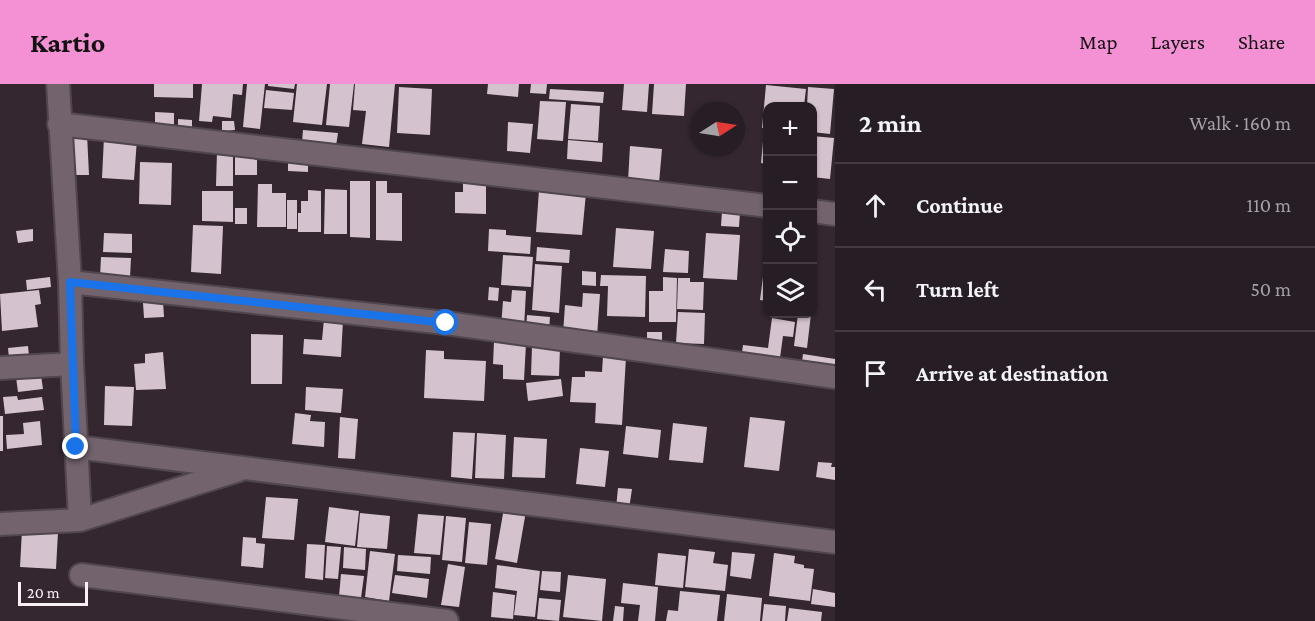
<!DOCTYPE html>
<meta charset="utf-8">
<style>
body{margin:0;font-family:"Crimson Pro",serif;background:#332a31;color:#f1f3f6}
.controls{position:absolute;right:18px;top:18px;display:grid;overflow:hidden;border-radius:12px;box-shadow:0 2px 4px #0004}
.controls button{width:54px;height:54px;display:grid;place-items:center;padding:0;border:0;border-bottom:2px solid #433b41;background:#271d24;color:#f1f3f6;font:30px sans-serif}
.compass{position:absolute;left:691px;top:18px;width:54px;height:54px;border-radius:50%;background:#271d24;box-shadow:0 2px 4px #0004;rotate:78deg}
.scale{position:absolute;left:18px;bottom:15px;width:70px;box-sizing:border-box;padding-left:6px;border:3px solid #f9f0f6;border-top:0;font-size:16px;line-height:21px;white-space:nowrap;color:#f9f0f6;-webkit-text-stroke:4px #342730;paint-order:stroke}
.stop{position:absolute;width:18px;height:18px;margin:-14px;border:4px solid #1a73e8;border-radius:50%;background:#fff}
.stop.end{background:#1a73e8;border-color:#fff;box-shadow:0 2px 6px #0008}
.list{margin:0;padding:0;list-style:none}
h2{display:flex;justify-content:space-between;align-items:center;height:78px;margin:0;padding:0 24px;font-size:26px}
h2 small{font-size:20px;font-weight:400;color:#a4a2a6}
.list li{display:grid;grid-template-columns:39px 1fr auto;gap:18px;align-items:center;box-sizing:border-box;height:84px;padding:0 24px;border-top:2px solid #433b41}
.list b{display:block;font-size:22px;white-space:nowrap}
.list em{font-size:20px;font-style:normal;color:#a4a2a6}
.icon{flex:none;width:33px;height:33px;fill:none;stroke:currentColor;stroke-width:2;stroke-linecap:round;stroke-linejoin:round}
.map{position:relative;flex:none;width:835px;height:537px;overflow:hidden}
header{display:flex;align-items:center;gap:36px;box-sizing:border-box;height:84px;padding:0 30px;background:#f491d4;color:#111}
header strong{font-size:28px}
nav{display:flex;gap:33px;margin-inline-start:auto;font-size:21px}
main{display:flex}
aside{flex:1;background:#271d24}
.map>svg:first-child{display:block}
.building{fill:#d4c3ce}
.lines{fill:none;stroke-linecap:round;stroke-linejoin:round}
.street-casing{stroke:#50464d;stroke-width:26}
.street{stroke:#72636c;stroke-width:22}
.route{stroke:#1a73e8;stroke-width:8}
</style>
<header>
<strong>Kartio</strong>
<nav><a>Map</a><a>Layers</a><a>Share</a></nav>
</header>
<main>
<div class="map">
<svg width="835" height="537" viewBox="0 0 835 537">
<rect width="100%" height="100%" fill="#342730"/>
<!-- building -->
<path class="building" d="M 154,0 L 193,0 L 193,14 L 154,13 Z
M 202,0 L 243,0 L 242,11 L 233,10 L 231,34 L 213,32 L 212,38 L 199,37 Z
M 247,0 L 265,0 L 260,45 L 243,43 Z
M 268,0 L 295,0 L 294,5 L 268,2 Z
M 297,0 L 327,0 L 322,41 L 293,38 Z
M 330,0 L 354,0 L 349,43 L 326,41 Z
M 355,0 L 395,0 L 389,63 L 362,60 L 366,27 L 353,26 Z
M 488,0 L 519,0 L 518,13 L 487,10 Z
M 531,0 L 547,0 L 546,10 L 530,9 Z
M 624,0 L 649,0 L 647,28 L 622,26 Z
M 654,0 L 686,0 L 684,32 L 652,30 Z
M 766,1 L 806,5 L 804,22 L 768,22 L 768,45 L 762,44 Z
M 399,3 L 432,5 L 430,51 L 397,49 Z
M 808,3 L 834,5 L 830,50 L 812,48 L 812,22 L 807,22 Z
M 550,5 L 604,8 L 603,19 L 549,15 Z
M 266,6 L 294,9 L 292,26 L 264,24 Z
M 540,17 L 566,18 L 563,57 L 537,55 Z
M 571,20 L 600,22 L 598,57 L 568,55 Z
M 155,28 L 174,29 L 174,43 L 155,43 Z
M 178,35 L 192,36 L 192,45 L 178,45 Z
M 222,37 L 234,37 L 235,46 L 222,47 Z
M 508,38 L 533,40 L 530,69 L 507,67 Z
M 303,46 L 338,49 L 336,62 L 302,58 Z
M 764,47 L 768,47 L 768,80 L 761,79 Z
M 87,50 L 89,91 L 72,91 L 71,51 Z
M 812,52 L 834,54 L 830,95 L 812,93 Z
M 104,53 L 137,55 L 134,96 L 102,94 Z
M 568,56 L 603,59 L 602,78 L 567,75 Z
M 630,62 L 662,65 L 659,99 L 628,97 Z
M 217,67 L 233,67 L 233,102 L 216,102 Z
M 235,67 L 257,68 L 257,91 L 235,91 Z
M 288,74 L 308,75 L 308,88 L 288,87 Z
M 140,78 L 172,79 L 171,121 L 139,120 Z
M 463,93 L 486,93 L 486,130 L 455,129 L 455,108 L 463,108 Z
M 350,97 L 370,97 L 370,154 L 350,153 Z
M 376,97 L 387,97 L 387,109 L 402,109 L 402,157 L 376,156 Z
M 258,100 L 272,100 L 272,109 L 286,109 L 286,143 L 257,143 Z
M 325,105 L 347,106 L 347,150 L 324,150 Z
M 308,106 L 321,107 L 321,148 L 298,148 L 298,129 L 301,129 L 301,117 L 308,117 Z
M 539,106 L 586,109 L 582,151 L 536,148 Z
M 202,107 L 233,107 L 233,138 L 202,137 Z
M 287,116 L 297,116 L 297,145 L 287,145 Z
M 235,124 L 247,124 L 247,140 L 235,140 Z
M 722,127 L 740,128 L 739,143 L 721,142 Z
M 193,141 L 223,142 L 221,190 L 191,188 Z
M 616,144 L 654,147 L 651,185 L 613,183 Z
M 33,145 L 33,157 L 18,159 L 16,147 Z
M 489,145 L 506,146 L 506,151 L 531,153 L 530,170 L 488,167 Z
M 104,149 L 132,150 L 132,169 L 103,168 Z
M 706,149 L 740,151 L 737,196 L 703,194 Z
M 537,163 L 570,166 L 569,179 L 536,177 Z
M 665,165 L 689,167 L 688,189 L 663,188 Z
M 766,170 L 768,170 L 768,217 L 760,216 Z
M 503,171 L 533,173 L 531,203 L 501,201 Z
M 101,173 L 131,174 L 130,194 L 100,193 Z
M 535,180 L 562,182 L 559,229 L 532,226 Z
M 582,187 L 596,188 L 596,202 L 582,201 Z
M 601,191 L 646,192 L 645,233 L 607,232 L 608,202 L 600,202 Z
M 50,193 L 51,203 L 27,206 L 26,196 Z
M 663,193 L 677,194 L 676,238 L 649,238 L 649,207 L 663,207 Z
M 678,194 L 690,194 L 690,198 L 704,198 L 703,226 L 677,225 Z
M 489,203 L 499,204 L 498,217 L 488,216 Z
M 39,206 L 41,220 L 35,221 L 38,243 L 2,247 L 0,210 Z
M 512,206 L 526,207 L 524,244 L 501,243 L 503,217 L 511,218 Z
M 583,209 L 600,210 L 597,253 L 563,250 L 565,221 L 582,223 Z
M 163,217 L 164,233 L 144,234 L 143,219 Z
M 678,228 L 705,229 L 704,260 L 676,259 Z
M 798,230 L 811,230 L 807,264 L 794,262 Z
M 527,231 L 550,233 L 549,247 L 526,246 Z
M 772,234 L 795,238 L 793,253 L 783,252 L 779,281 L 741,276 L 743,261 L 768,264 Z
M 324,235 L 343,236 L 341,273 L 303,270 L 304,255 L 322,256 Z
M 647,248 L 662,248 L 662,262 L 647,262 Z
M 251,250 L 283,251 L 282,300 L 251,300 Z
M 494,258 L 526,260 L 524,296 L 503,295 L 503,281 L 493,280 Z
M 28,262 L 29,272 L 9,274 L 8,264 Z
M 532,262 L 560,263 L 559,292 L 531,291 Z
M 426,266 L 444,267 L 444,275 L 486,277 L 484,317 L 424,314 Z
M 163,268 L 166,305 L 136,306 L 134,280 L 145,279 L 145,270 Z
M 803,270 L 835,275 L 835,289 L 801,285 Z
M 603,272 L 626,273 L 622,341 L 595,339 L 596,319 L 570,318 L 572,293 L 585,293 L 585,287 L 602,288 Z
M 41,291 L 43,305 L 18,308 L 16,293 Z
M 561,295 L 563,312 L 528,317 L 526,299 Z
M 105,302 L 134,303 L 132,342 L 104,341 Z
M 306,303 L 343,305 L 341,329 L 305,326 Z
M 17,312 L 18,316 L 42,313 L 44,326 L 5,330 L 3,313 Z
M 295,329 L 311,331 L 310,337 L 325,338 L 324,363 L 292,360 Z
M 0,332 L 3,332 L 3,367 L 0,367 Z
M 340,333 L 358,335 L 355,375 L 338,374 Z
M 750,333 L 785,337 L 779,387 L 744,383 Z
M 40,337 L 42,361 L 7,365 L 6,351 L 24,350 L 23,339 Z
M 673,339 L 707,343 L 703,379 L 669,376 Z
M 626,342 L 661,346 L 658,374 L 623,370 Z
M 453,348 L 475,349 L 472,395 L 451,393 Z
M 477,349 L 506,351 L 504,395 L 475,394 Z
M 514,353 L 547,355 L 545,394 L 512,393 Z
M 580,364 L 609,367 L 605,403 L 576,400 Z
M 818,378 L 832,379 L 831,383 L 835,383 L 835,396 L 816,393 Z
M 618,404 L 632,405 L 629,425 L 616,424 Z
M 266,413 L 298,415 L 294,456 L 262,454 Z
M 329,423 L 359,427 L 355,462 L 325,458 Z
M 504,424 L 526,427 L 517,479 L 495,475 Z
M 360,429 L 390,432 L 387,465 L 357,463 Z
M 418,430 L 444,432 L 440,471 L 414,469 Z
M 446,432 L 466,434 L 462,478 L 442,476 Z
M 469,438 L 491,440 L 487,481 L 465,479 Z
M 22,446 L 58,448 L 56,485 L 20,483 Z
M 243,453 L 256,454 L 256,459 L 265,460 L 263,484 L 241,482 Z
M 307,460 L 325,461 L 323,496 L 305,494 Z
M 327,462 L 341,463 L 338,495 L 325,494 Z
M 344,463 L 366,465 L 365,486 L 343,484 Z
M 689,465 L 715,468 L 713,479 L 728,481 L 725,507 L 685,503 Z
M 370,467 L 395,470 L 389,517 L 365,513 Z
M 732,468 L 755,470 L 751,495 L 730,492 Z
M 658,469 L 686,472 L 683,504 L 655,501 Z
M 774,469 L 795,472 L 794,479 L 804,481 L 804,484 L 814,485 L 810,517 L 769,512 Z
M 398,471 L 431,473 L 430,490 L 397,487 Z
M 448,480 L 465,483 L 459,523 L 441,521 Z
M 497,481 L 540,487 L 535,533 L 514,531 L 517,507 L 495,504 Z
M 542,487 L 561,488 L 560,508 L 540,506 Z
M 341,490 L 364,492 L 361,514 L 339,512 Z
M 395,491 L 429,495 L 427,514 L 392,509 Z
M 568,491 L 606,495 L 602,537 L 563,533 Z
M 623,499 L 658,503 L 655,537 L 638,537 L 640,521 L 621,519 Z
M 813,505 L 835,509 L 835,523 L 811,520 Z
M 680,507 L 720,511 L 717,537 L 666,537 L 668,526 L 678,527 Z
M 493,508 L 515,511 L 513,535 L 491,533 Z
M 727,510 L 762,514 L 760,537 L 724,537 Z
M 539,514 L 561,516 L 559,537 L 537,535 Z
M 764,520 L 786,522 L 785,537 L 762,537 Z
M 615,522 L 624,523 L 623,537 L 613,537 Z
M 789,524 L 822,528 L 821,537 L 787,537 Z"/>
<g class="lines">
<defs>
<path id="street" d="M 58,0 L 70,198 L 72,280 L 80,436
M 59,40 L 768,122
M 812,127 L 835,130
M 70,198 L 446,239 L 835,293
M 0,284 L 72,280
M 76,363 L 835,458
M 0,440 L 80,436 L 239,386
M 81,491 L 447,537"/>
</defs>
<!-- street casing -->
<use href="#street" class="street-casing"/>
<!-- street -->
<use href="#street" class="street"/>
</g>
<g class="lines">
<!-- route -->
<path class="route" d="M 76,363 L 70,198 L 446,239"/>
</g>
</svg>
<div class="controls">
<button>+</button>
<button>−</button>
<button><svg class="icon" aria-label="locate" viewBox="0 0 24 24"><circle cx="12" cy="12" r="6"/><path d="M12 2v4M12 18v4M2 12h4M18 12h4"/></svg></button>
<button><svg class="icon" aria-label="layers" viewBox="0 0 24 24"><path d="M12 4l9 5-9 5-9-5zM3 14l9 5 9-5"/></svg></button>
</div>
<svg class="compass" viewBox="-18 -18 36 36"><path d="M0-13l5 13h-10z" fill="#e53935"/><path d="M0 13l5-13h-10z" fill="#a4a2a6"/></svg>
<div class="scale">20 m</div>
<div class="stop" style="left:446px;top:239px"></div>
<div class="stop end" style="left:76px;top:363px"></div>
</div>
<aside>
<h2>2 min<small>Walk · 160 m</small></h2>
<ul class="list">
<li><svg class="icon" aria-label="ahead" viewBox="0 0 24 24"><path d="M12 20V5M6 11l6-6 6 6"/></svg><div><b>Continue</b></div><em>110 m</em></li>
<li><svg class="icon" aria-label="left" viewBox="0 0 24 24"><path d="M17 20v-9H6M10 6l-5 5 5 5"/></svg><div><b>Turn left</b></div><em>50 m</em></li>
<li><svg class="icon" aria-label="arrive" viewBox="0 0 24 24"><path d="M6 21V4h12l-3 4 3 4H6"/></svg><div><b>Arrive at destination</b></div></li>
</ul>
</aside>
</main>
